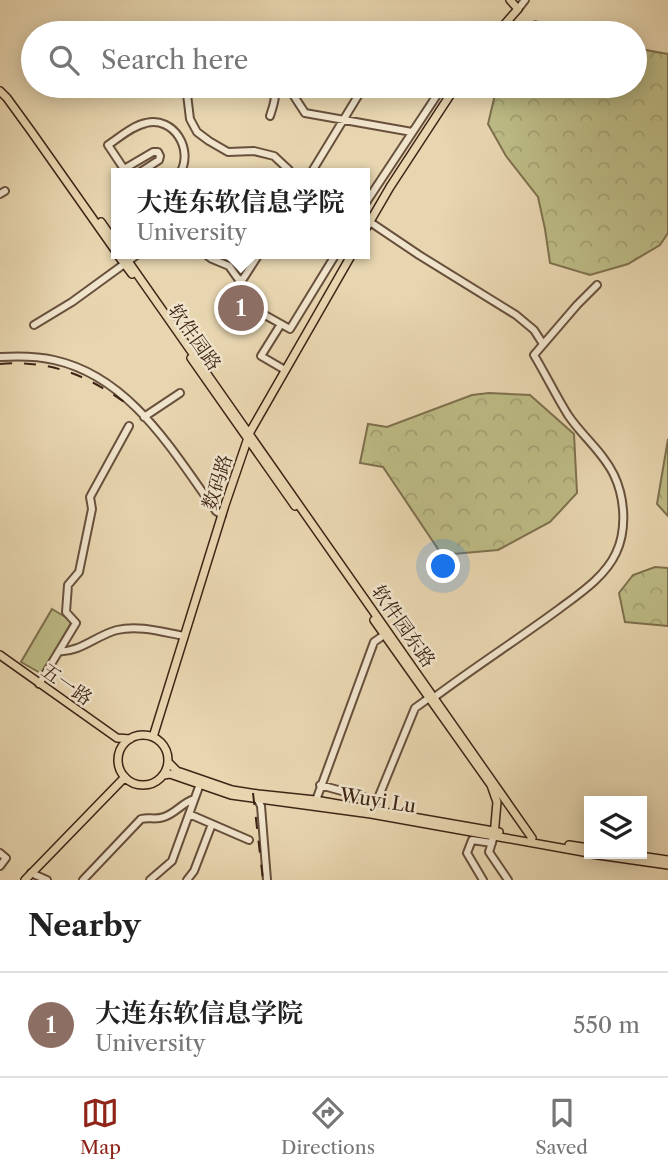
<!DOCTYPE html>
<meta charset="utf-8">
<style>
body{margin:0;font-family:"Libre Caslon Text","Noto Serif SC",serif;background:#f2f2f2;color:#222}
.controls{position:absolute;right:21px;bottom:21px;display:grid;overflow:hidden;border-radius:0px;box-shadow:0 4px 18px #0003}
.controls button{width:63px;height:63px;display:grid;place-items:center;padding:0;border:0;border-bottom:2px solid #e0e0e0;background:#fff;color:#222;font:35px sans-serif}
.you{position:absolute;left:444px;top:567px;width:24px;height:24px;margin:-18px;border:5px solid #fff;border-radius:50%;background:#1a73e8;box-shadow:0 0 0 10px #1a73e833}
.badge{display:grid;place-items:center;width:46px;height:46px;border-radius:50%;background:#8f2418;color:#fff;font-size:23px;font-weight:700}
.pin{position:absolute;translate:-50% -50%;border:4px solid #fff;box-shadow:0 2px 7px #0006}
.popup{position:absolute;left:111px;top:168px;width:259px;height:91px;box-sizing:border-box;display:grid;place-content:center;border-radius:0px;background:#fff;filter:drop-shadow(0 2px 5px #0005);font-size:23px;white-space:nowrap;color:#767676}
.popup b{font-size:26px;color:#222}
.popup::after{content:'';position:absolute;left:50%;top:100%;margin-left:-14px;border:14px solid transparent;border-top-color:#fff}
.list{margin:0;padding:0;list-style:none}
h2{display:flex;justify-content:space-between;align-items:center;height:91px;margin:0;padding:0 28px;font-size:30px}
h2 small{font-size:23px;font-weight:400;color:#767676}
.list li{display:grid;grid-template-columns:46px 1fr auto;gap:21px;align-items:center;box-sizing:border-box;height:105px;padding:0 28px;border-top:2px solid #e0e0e0}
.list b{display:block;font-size:26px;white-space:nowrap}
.list p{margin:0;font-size:23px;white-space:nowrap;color:#767676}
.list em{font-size:23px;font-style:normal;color:#767676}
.icon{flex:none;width:38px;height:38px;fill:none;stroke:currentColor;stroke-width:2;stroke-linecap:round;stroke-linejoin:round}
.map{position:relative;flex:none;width:668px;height:880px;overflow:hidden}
.search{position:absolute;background:#fff;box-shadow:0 4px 18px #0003;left:21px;right:21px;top:21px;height:77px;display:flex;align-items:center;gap:18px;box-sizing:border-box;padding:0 24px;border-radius:38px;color:#767676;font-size:26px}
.sheet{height:196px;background:#fff}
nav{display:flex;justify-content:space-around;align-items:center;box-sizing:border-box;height:98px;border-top:2px solid #e0e0e0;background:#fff;font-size:19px;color:#767676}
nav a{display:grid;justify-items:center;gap:4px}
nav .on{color:#8f2418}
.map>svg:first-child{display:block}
.forest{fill:url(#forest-crowns);stroke:#7e704e;stroke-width:2}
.park{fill:#bdbc86;stroke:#7e704e;stroke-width:2}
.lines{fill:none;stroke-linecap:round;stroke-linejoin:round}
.minor-casing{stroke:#68503c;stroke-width:10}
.major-casing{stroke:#3e2416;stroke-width:10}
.minor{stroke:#f0e4cc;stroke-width:6}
.major{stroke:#e8d6b0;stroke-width:7}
.rail{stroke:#3e2416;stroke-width:2;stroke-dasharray:12 12;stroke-linecap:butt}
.labels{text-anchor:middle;stroke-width:5;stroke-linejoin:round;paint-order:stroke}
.street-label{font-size:19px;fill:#3e2416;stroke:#f0e4cc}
</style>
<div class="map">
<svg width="668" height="880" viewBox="0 0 668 880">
<defs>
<pattern id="forest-crowns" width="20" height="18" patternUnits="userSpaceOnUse" patternTransform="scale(1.75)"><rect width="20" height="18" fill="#bdbc86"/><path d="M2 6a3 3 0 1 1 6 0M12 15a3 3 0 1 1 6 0" fill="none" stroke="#a4a173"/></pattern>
</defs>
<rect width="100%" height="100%" fill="#e8d6b0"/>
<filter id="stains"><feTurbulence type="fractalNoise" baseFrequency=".00286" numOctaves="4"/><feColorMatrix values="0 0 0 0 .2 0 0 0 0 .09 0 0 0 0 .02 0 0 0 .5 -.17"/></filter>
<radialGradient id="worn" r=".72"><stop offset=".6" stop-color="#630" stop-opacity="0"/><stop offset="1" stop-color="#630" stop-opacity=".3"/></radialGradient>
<!-- forest -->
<path class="forest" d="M 535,21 L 574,33 L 509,33 Z
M 635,48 L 668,54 L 668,233 L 660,245 L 628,264 L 590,275 L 550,263 L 545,229 L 538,197 L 506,156 L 488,124 L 497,86 L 635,86 Z
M 489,393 L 530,395 L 574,434 L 577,493 L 550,522 L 498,550 L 442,555 L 383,467 L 360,463 L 368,424 L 387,427 L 472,395 Z
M 668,439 L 668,516 L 657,504 Z
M 655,567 L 668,568 L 668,626 L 625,622 L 619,593 L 633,575 Z"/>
<!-- park -->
<path class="park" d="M 52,609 L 72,621 L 42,674 L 21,662 Z"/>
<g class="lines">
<defs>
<path id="minor" d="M 518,9 L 525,0
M 186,86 L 190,119 L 197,132 L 209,141 L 228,152 L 254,151 L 274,156 L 289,170 L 290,173
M 292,88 L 292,93 L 305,113 L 412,132
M 270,116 C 273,106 278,95 272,86
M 124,169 L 153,152 L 158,152 L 160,156 L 159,160 L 139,173
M 124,173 L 124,169 L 108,145 C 120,137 132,126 146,123 C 174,116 194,150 180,173
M 311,173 L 364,86
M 0,194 L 5,191
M 365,204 L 443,86
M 370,222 L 419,255 L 516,315 L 534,330 L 543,344
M 205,254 L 212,259 L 229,266 L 239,280
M 259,254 L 243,279 L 239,280 L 238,300 L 290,329 L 336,254
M 281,324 L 261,356 L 285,370
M 34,325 L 72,302 L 138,254
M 0,357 C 17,356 37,356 54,360 C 131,377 173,452 216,511 L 222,515
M 144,417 L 180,393
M 59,651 C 79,653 97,635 117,630 C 139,625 162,632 184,636
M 39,684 L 76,623 L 66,612 L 68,585 L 79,572 L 92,509 L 90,497 L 129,426
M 432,699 C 473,668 517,640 559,609 C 579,594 605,577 616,553 C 627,530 625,498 614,475 C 603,452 582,436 568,415 C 556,396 546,375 534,355 L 577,305 L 597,285
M 320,785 L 378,801
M 258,800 L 261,806 L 267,880
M 315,803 L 374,642 L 384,635
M 372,813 L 415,708 L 429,698
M 189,814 L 249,840
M 493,839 L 489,852 L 508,880
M 0,853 L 6,858 L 0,866
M 31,873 L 47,880
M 83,880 L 141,819 C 149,817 156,820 164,817 C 176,813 182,803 194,799
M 150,880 L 172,861 L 200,784
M 187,880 L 194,871 L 212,824
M 483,880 L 467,853 L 472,840 L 492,843"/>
<path id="major" d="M 497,33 L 518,9 L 510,0
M 0,91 L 7,98 L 31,131 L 117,253
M 101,222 L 117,245
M 365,230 L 390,187 L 456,86
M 117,254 L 132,274
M 123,254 L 532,838
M 191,358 L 295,506
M 374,620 L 491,785 L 497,802 L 494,836
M 0,655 L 117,738 L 130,739
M118 760a25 25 0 1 1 50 0a25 25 0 1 1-50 0Z
M 153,737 L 225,505 L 250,432 L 352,254
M 168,762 L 177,771 L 232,790 L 258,794 L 315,800 L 499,832
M 164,775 L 170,774 L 231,795 L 371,814 L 589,853
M 569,845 L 589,848
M 591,854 L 668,865
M 626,854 L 668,860
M 25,880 L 125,777"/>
</defs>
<!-- minor casing -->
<use href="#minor" class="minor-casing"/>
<!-- major casing -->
<use href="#major" class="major-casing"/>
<!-- minor -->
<use href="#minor" class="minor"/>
<!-- major -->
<use href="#major" class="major"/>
<!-- rail -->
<path class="rail" d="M 0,364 C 49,360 85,374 124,402
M 253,793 L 263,880"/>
</g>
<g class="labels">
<!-- street labels -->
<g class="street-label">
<text transform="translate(195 337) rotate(55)" y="7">软件园路</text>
<text transform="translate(217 482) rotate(-72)" y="7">数码路</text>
<text transform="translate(404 626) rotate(55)" y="7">软件园东路</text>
<text transform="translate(67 684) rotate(35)" y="7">五一路</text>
<text transform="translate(378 800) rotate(9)" y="7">Wuyi Lu</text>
</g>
</g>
<rect width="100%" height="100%" filter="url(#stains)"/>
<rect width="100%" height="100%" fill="url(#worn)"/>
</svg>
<div class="controls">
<button><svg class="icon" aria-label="layers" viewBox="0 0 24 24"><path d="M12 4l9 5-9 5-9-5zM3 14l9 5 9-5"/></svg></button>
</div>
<div class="you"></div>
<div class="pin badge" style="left:241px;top:308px;background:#8d6e63">1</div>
<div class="popup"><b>大连东软信息学院</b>University</div>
<div class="search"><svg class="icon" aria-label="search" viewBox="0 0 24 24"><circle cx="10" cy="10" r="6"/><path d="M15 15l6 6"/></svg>Search here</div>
</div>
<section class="sheet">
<h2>Nearby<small></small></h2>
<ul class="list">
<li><span class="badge" style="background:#8d6e63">1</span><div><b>大连东软信息学院</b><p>University</p></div><em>550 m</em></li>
</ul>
</section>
<nav>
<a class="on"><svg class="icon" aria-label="map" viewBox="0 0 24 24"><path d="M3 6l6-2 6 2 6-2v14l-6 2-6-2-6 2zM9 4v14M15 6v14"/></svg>Map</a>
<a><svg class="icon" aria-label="directions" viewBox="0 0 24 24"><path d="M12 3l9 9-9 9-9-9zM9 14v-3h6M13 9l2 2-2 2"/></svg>Directions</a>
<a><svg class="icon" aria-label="saved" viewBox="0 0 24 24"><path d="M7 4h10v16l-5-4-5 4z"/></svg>Saved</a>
</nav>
